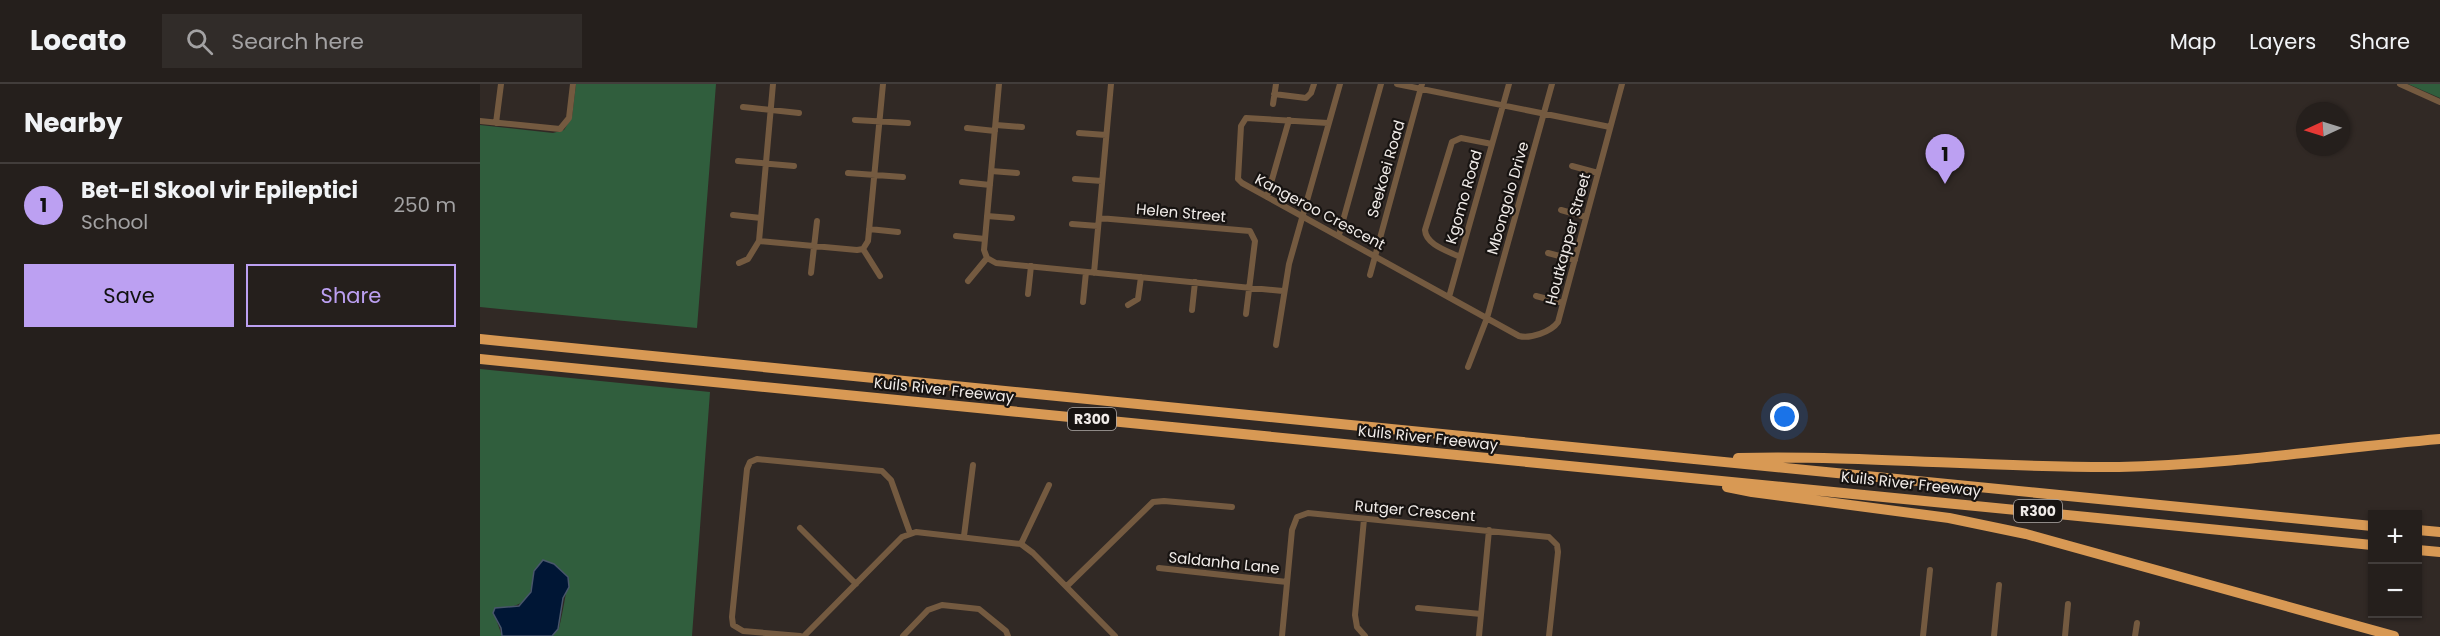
<!DOCTYPE html>
<meta charset="utf-8">
<style>
body{margin:0;font-family:Poppins,sans-serif;background:#312c29;color:#f1f3f6}
.controls{position:absolute;right:18px;bottom:18px;display:grid;overflow:hidden;border-radius:0px;box-shadow:0 2px 4px #0004}
.controls button{width:54px;height:54px;display:grid;place-items:center;padding:0;border:0;border-bottom:2px solid #423d3b;background:#251f1c;color:#f1f3f6;font:30px sans-serif}
.compass{position:absolute;left:1816px;top:18px;width:54px;height:54px;border-radius:50%;background:#251f1c;box-shadow:0 2px 4px #0004;rotate:266deg}
.you{position:absolute;left:1305px;top:333px;width:21px;height:21px;margin:-15px;border:4px solid #fff;border-radius:50%;background:#1a73e8;box-shadow:0 0 0 9px #1a73e833}
.badge{display:grid;place-items:center;width:39px;height:39px;border-radius:50%;background:#bca0f2;color:#111;font-size:20px;font-weight:700}
.pin{position:absolute;translate:-50% -50px;filter:drop-shadow(0 2px 3px #0008)}
.pin::after{content:'';position:absolute;top:32px;width:21px;height:18px;background:inherit;clip-path:polygon(0 0,100% 0,50% 100%)}
.list{margin:0;padding:0;list-style:none}
h2{display:flex;justify-content:space-between;align-items:center;height:78px;margin:0;padding:0 24px;font-size:26px}
h2 small{font-size:20px;font-weight:400;color:#a3a2a3}
.list li{display:grid;grid-template-columns:39px 1fr auto;gap:18px;align-items:center;box-sizing:border-box;height:84px;padding:0 24px;border-top:2px solid #423d3b}
.list b{display:block;font-size:22px;white-space:nowrap}
.list p{margin:0;font-size:20px;white-space:nowrap;color:#a3a2a3}
.list em{font-size:20px;font-style:normal;color:#a3a2a3}
.actions{display:flex;gap:12px;padding:18px 24px}
.actions a{flex:1;padding:14px 0;border:2px solid #bca0f2;border-radius:0px;text-align:center;font-size:21px;color:#bca0f2}
.actions .main{background:#bca0f2;color:#111}
.icon{flex:none;width:33px;height:33px;fill:none;stroke:currentColor;stroke-width:2;stroke-linecap:round;stroke-linejoin:round}
.map{position:relative;flex:none;width:1960px;height:552px;overflow:hidden}
header{display:flex;align-items:center;gap:36px;box-sizing:border-box;height:84px;padding:0 30px;background:#251f1c;border-bottom:2px solid #423d3b}
header strong{font-size:28px}
nav{display:flex;gap:33px;margin-inline-start:auto;font-size:21px}
.search{width:420px;height:54px;background:#312c29;display:flex;align-items:center;gap:15px;box-sizing:border-box;padding:0 21px;border-radius:0px;color:#a3a2a3;font-size:22px}
main{display:flex}
aside{flex:1;background:#251f1c}
.map>svg:first-child{display:block}
.green{fill:#305e3d}
.water{fill:#001635;stroke:#48566b;stroke-width:1.5}
.lines{fill:none;stroke-linecap:round;stroke-linejoin:round}
.street{stroke:#745a40;stroke-width:6}
.highway{stroke:#d89954;stroke-width:10}
.labels{text-anchor:middle;stroke-width:4.5;stroke-linejoin:round;paint-order:stroke}
.shield{fill:#171311;stroke:#afaaa8;stroke-width:1.5}
.shield-label{font-size:14px;font-weight:bold;fill:#f0ebe8}
.street-label{font-size:15px;fill:#f0ebe8;stroke:#171311}
</style>
<header>
<strong>Locato</strong>
<div class="search"><svg class="icon" aria-label="search" viewBox="0 0 24 24"><circle cx="10" cy="10" r="6"/><path d="M15 15l6 6"/></svg>Search here</div>
<nav><a>Map</a><a>Layers</a><a>Share</a></nav>
</header>
<main>
<aside>
<h2>Nearby<small></small></h2>
<ul class="list">
<li><span class="badge">1</span><div><b>Bet-El Skool vir Epileptici</b><p>School</p></div><em>250 m</em></li>
</ul>
<div class="actions"><a class="main">Save</a><a>Share</a></div>
</aside>
<div class="map">
<svg width="1960" height="552" viewBox="0 0 1960 552">
<rect width="100%" height="100%" fill="#312925"/>
<!-- green -->
<path class="green" d="M 96,0 L 236,0 L 217,244 L 0,223 L 0,41 L 73,49 L 84,46 L 92,33 Z
M 1928,0 L 1960,0 L 1960,14 Z
M 0,285 L 230,308 L 212,552 L 72,552 C 73,551 78,545 79,544 C 81,538 88,500 88,493 L 74,480 L 54,487 C 51,511 50,520 24,524 L 16,535 L 22,552 L 0,552 Z"/>
<!-- water -->
<path class="water" d="M 63,476 L 74,480 L 88,493 L 89,503 L 83,514 L 78,545 L 72,552 L 22,552 L 21,544 L 13,529 L 15,524 L 39,522 L 51,508 L 54,487 Z"/>
<g class="lines">
<!-- street -->
<path class="street" d="M 917,0 L 1130,43
M 1920,0 L 1960,18
M 794,10 L 826,14 L 831,9 L 834,0
M 793,20 L 796,0
M 263,23 L 319,29
M 375,36 L 428,39
M 0,37 L 80,45 L 89,34 L 93,0
M 16,39 L 21,0
M 848,39 L 766,34 L 761,42 L 758,95 L 762,99 L 1039,252 C 1050,255 1071,248 1078,238 L 1142,0
M 516,41 L 542,43
M 487,44 L 515,47
M 599,49 L 626,51
M 258,77 L 314,82
M 1092,82 L 1118,89
M 511,87 L 537,89
M 368,89 L 423,93
M 595,95 L 622,97
M 482,98 L 510,101
M 787,113 L 809,36
M 1081,126 L 1106,133
M 253,131 L 281,134
M 507,132 L 532,134
M 619,134 L 770,147 L 775,157 L 766,230
M 592,140 L 618,142
M 389,145 L 418,148
M 859,151 L 901,0
M 476,152 L 505,155
M 279,157 L 377,166 L 383,165
M 1068,169 L 1095,176
M 980,173 C 968,167 946,161 945,146 L 972,58 L 981,54 L 1012,60
M 507,174 L 516,179 L 803,207
M 259,179 L 268,175 L 279,157 L 293,0
M 331,189 L 337,137
M 614,189 L 631,0
M 890,191 L 942,0
M 400,192 L 383,165 L 388,157 L 403,0
M 488,197 L 507,174 L 504,166 L 519,0
M 548,210 L 551,182
M 1056,212 L 1083,219
M 969,213 L 1029,0
M 603,218 L 606,188
M 648,221 L 658,215 L 661,193
M 712,226 L 715,198
M 796,261 L 809,180 L 860,0
M 988,283 L 1007,234 L 1072,0
M 884,435 L 875,531 L 877,543 L 885,552
M 320,444 L 376,500
M 484,452 L 493,381
M 541,460 L 569,401
M 679,484 L 807,498
M 587,502 L 673,418 L 684,417 L 752,423
M 938,524 L 1001,530
M 320,552 L 263,547 L 253,541 L 252,533 L 267,385 L 270,378 L 277,375 L 402,387 L 411,396 L 430,449
M 324,552 L 422,453 L 436,448 L 541,460 L 553,469 L 635,552
M 423,552 L 448,526 L 462,521 L 499,525 L 526,547 L 528,552
M 802,552 L 812,446 L 817,433 L 828,429 L 1069,453 L 1077,461 L 1078,468 L 1069,552
M 999,552 L 1009,446
M 1443,552 L 1450,486
M 1514,552 L 1519,501
M 1585,552 L 1588,520
M 1655,552 L 1657,539"/>
<!-- highway -->
<path class="highway" d="M 0,255 L 1892,442
M 0,275 L 1892,461
M 1258,374 C 1385,371 1512,384 1639,383 C 1747,381 1853,364 1960,355
M 1247,403 L 1272,408 L 1469,434 L 1546,450 L 1914,552
M 1938,446 L 1960,448
M 1938,466 L 1960,468"/>
</g>
<g class="labels">
<!-- shield labels -->
<g class="shield">
<rect x="588" y="324" width="48" height="22" rx="4.5"/>
<rect x="1534" y="416" width="48" height="22" rx="4.5"/>
</g>
<g class="shield-label">
<text x="612" y="340">R300</text>
<text x="1558" y="432">R300</text>
</g>
<!-- street labels -->
<g class="street-label">
<text transform="translate(906 85) rotate(-74)" y="5">Seekoei Road</text>
<text transform="translate(984 113) rotate(-74)" y="5">Kgomo Road</text>
<text transform="translate(1028 114) rotate(-74)" y="5">Mbongolo Drive</text>
<text transform="translate(840 128) rotate(28)" y="5">Kangeroo Crescent</text>
<text transform="translate(701 129) rotate(5)" y="5">Helen Street</text>
<text transform="translate(1088 155) rotate(-75)" y="5">Houtkapper Street</text>
<text transform="translate(464 306) rotate(6)" y="5">Kuils River Freeway</text>
<text transform="translate(948 354) rotate(6)" y="5">Kuils River Freeway</text>
<text transform="translate(1431 400) rotate(6)" y="5">Kuils River Freeway</text>
<text transform="translate(935 427) rotate(5)" y="5">Rutger Crescent</text>
<text transform="translate(744 479) rotate(6)" y="5">Saldanha Lane</text>
</g>
</g>
</svg>
<div class="controls">
<button>+</button>
<button>−</button>
</div>
<svg class="compass" viewBox="-18 -18 36 36"><path d="M0-13l5 13h-10z" fill="#e53935"/><path d="M0 13l5-13h-10z" fill="#a3a2a3"/></svg>
<div class="you"></div>
<div class="pin badge" style="left:1465px;top:100px">1</div>
</div>
</main>
